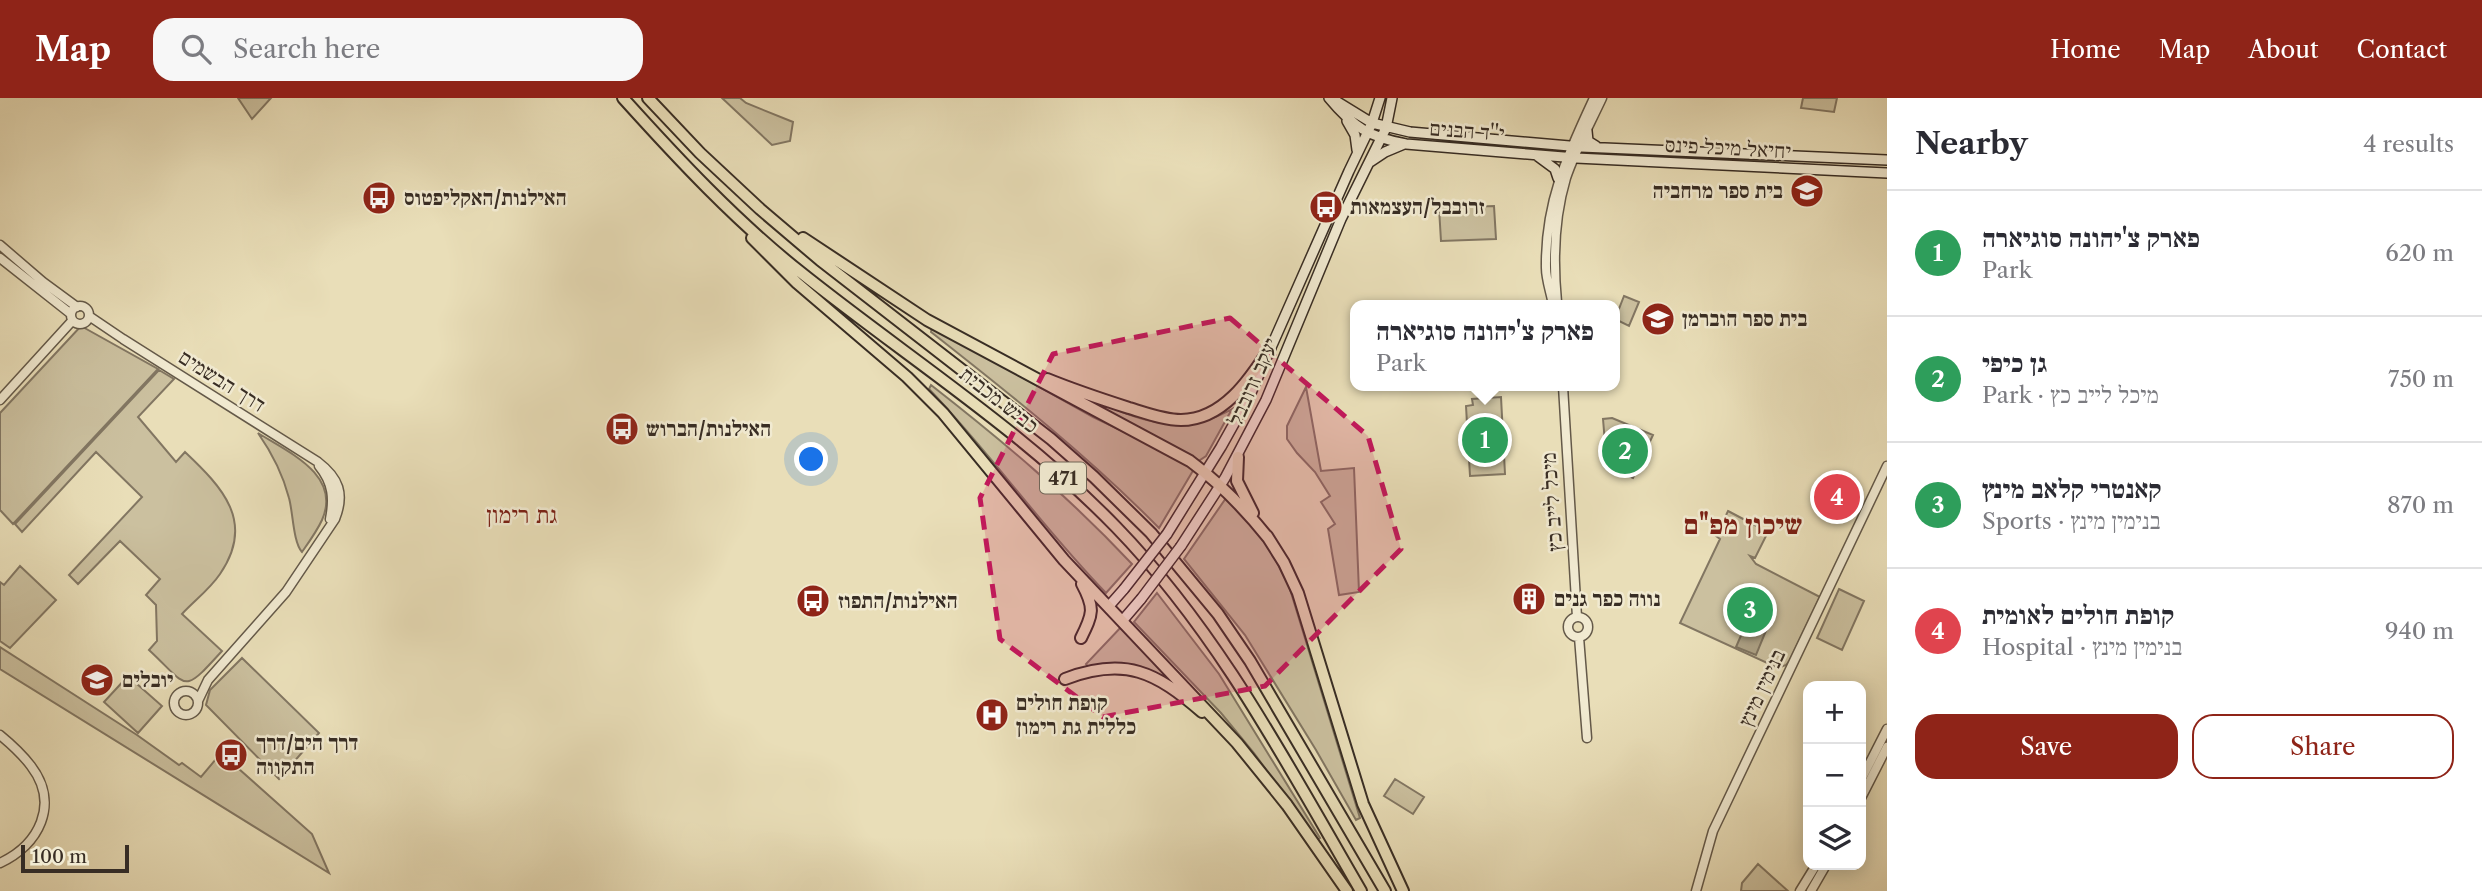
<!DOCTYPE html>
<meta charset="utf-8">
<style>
body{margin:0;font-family:"Libre Caslon Text","Frank Ruhl Libre",serif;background:#f7f7f7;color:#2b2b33}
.controls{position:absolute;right:21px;bottom:21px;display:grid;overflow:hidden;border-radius:14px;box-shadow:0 4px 18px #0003}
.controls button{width:63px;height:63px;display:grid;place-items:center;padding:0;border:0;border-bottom:2px solid #e1e1e2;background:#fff;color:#2b2b33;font:35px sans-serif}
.scale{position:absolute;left:21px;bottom:18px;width:108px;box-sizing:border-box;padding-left:7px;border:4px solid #382d24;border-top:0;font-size:19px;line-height:24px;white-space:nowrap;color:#382d24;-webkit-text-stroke:5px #f1ead1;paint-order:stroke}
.you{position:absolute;left:812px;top:362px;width:24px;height:24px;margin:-18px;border:5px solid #fff;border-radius:50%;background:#1a73e8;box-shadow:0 0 0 10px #1a73e833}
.badge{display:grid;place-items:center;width:46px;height:46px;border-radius:50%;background:#8f2418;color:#fff;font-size:23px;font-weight:700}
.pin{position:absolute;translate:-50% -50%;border:4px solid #fff;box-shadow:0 2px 7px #0006}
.popup{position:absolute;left:1350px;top:202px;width:270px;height:91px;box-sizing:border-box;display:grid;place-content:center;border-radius:14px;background:#fff;filter:drop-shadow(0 2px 5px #0005);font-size:23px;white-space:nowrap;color:#7c7c81}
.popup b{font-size:26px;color:#2b2b33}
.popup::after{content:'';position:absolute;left:50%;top:100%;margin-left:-14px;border:14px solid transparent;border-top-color:#fff}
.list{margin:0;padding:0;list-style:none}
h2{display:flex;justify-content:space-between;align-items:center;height:91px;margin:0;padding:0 28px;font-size:30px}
h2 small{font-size:23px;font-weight:400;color:#7c7c81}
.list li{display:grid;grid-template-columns:46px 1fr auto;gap:21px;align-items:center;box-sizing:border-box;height:126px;padding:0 28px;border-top:2px solid #e1e1e2}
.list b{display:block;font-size:26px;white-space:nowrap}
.list p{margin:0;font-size:23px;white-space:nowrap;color:#7c7c81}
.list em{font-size:23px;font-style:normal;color:#7c7c81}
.actions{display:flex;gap:14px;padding:21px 28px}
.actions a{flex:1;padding:16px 0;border:2px solid #8f2418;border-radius:21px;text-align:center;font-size:24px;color:#8f2418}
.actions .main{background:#8f2418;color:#fff}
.icon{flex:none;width:38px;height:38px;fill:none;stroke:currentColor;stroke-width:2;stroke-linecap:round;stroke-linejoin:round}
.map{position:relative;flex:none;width:1887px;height:793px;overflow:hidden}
header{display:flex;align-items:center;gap:42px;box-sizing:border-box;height:98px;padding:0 35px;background:#8f2418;color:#fff}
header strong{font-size:33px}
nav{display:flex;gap:38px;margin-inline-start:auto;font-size:24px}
.search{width:490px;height:63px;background:#f7f7f7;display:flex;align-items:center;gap:18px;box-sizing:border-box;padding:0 24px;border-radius:21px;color:#7c7c81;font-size:26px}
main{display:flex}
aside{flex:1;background:#fff}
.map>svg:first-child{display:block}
.green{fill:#cbc09f;stroke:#827662;stroke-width:2}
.water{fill:#ada286;stroke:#7e735f;stroke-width:2}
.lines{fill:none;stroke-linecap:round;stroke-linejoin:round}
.tertiary-casing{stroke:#645949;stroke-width:11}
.secondary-casing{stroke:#382d24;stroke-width:12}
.motorway-casing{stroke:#382d24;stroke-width:14}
.tertiary{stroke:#f1ead1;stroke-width:8}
.secondary{stroke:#f1ead1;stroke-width:9}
.motorway{stroke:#e9deb8;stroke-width:10}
.secondary-bridge-casing{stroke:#382d24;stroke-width:12;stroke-linecap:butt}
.secondary-bridge{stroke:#f1ead1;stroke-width:9}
.marked{fill:#c2185b;fill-opacity:0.2;stroke:#c2185b;stroke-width:5;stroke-dasharray:14 9;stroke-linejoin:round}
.labels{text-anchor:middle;stroke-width:5;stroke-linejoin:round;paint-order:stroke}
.shield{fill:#f1ead1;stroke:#706658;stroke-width:2}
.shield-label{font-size:19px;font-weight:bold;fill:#382d24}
.street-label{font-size:21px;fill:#382d24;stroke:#f1ead1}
.poi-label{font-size:21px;font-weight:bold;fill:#382d24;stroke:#f1ead1;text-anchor:start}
.quarter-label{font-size:24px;fill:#7a1f14;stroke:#f1ead1}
.district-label{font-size:28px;font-weight:bold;fill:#7a1f14;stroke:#f1ead1}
</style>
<header>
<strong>Map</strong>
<div class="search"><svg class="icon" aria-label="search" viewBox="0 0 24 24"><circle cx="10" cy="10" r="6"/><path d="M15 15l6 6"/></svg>Search here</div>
<nav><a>Home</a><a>Map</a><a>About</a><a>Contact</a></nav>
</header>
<main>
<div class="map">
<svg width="1887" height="793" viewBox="0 0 1887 793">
<rect width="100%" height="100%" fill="#e9deb8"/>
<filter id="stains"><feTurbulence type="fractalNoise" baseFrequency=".00286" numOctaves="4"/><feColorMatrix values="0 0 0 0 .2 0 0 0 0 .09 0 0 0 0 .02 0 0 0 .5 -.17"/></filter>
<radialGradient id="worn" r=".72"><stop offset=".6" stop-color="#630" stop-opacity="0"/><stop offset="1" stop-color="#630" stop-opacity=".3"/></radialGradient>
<!-- green -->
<path class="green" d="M 238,0 L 271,0 L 252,21 Z
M 722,0 L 740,0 L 746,5 L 793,24 L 790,43 L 772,47 Z
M 1803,0 L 1837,0 L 1834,14 L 1801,10 Z
M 1494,108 L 1496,141 L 1441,143 L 1439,110 Z
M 1624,198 L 1639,204 L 1629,228 L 1615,221 Z
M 81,228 L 158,271 L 13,426 L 0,412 L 0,315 Z
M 932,229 L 1093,319 L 1177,359 L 1194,371 L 1159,430 C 1088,358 1010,296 931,234 Z
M 159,272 L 174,281 L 138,319 L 176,364 L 185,354 C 222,389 256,424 220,476 C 210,491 194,503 182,516 L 222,553 C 181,598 189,589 149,552 L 157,543 L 156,507 L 146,497 L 160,481 L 120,443 L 78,486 L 69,477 L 142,399 L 96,354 L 22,434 L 15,426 Z
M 931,287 C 1004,344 1068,398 1132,466 L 1106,495 C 1043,430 991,356 929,291 Z
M 1306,289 L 1321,373 L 1354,370 L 1359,494 L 1339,497 L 1328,431 L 1335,426 L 1321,404 L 1330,398 L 1315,374 L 1297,355 L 1287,341 L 1287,328 Z
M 1501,299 L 1505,376 L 1470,378 L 1466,308 L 1473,307 L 1472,301 Z
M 1096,303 C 1143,324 1184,339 1232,311 L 1206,358 L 1197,364 L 1096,308 Z
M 1612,320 L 1653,337 L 1633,380 L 1607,369 L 1603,321 Z
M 258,335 C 288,354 342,377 322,422 C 317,433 309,444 302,454 C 293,444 293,414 289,400 C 283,377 272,355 258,335 Z
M 1226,400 L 1260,436 L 1270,451 L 1289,488 L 1360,720 L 1356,722 L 1316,652 L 1245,537 L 1184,461 Z
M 1728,413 L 1768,434 L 1755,460 L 1750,458 L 1756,466 L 1820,499 L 1790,562 L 1786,567 L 1778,570 L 1680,525 L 1720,441 L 1716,438 Z
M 20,468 L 56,502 L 10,550 L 0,543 L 0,484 L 4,487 Z
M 1839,491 L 1864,503 L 1842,552 L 1817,540 Z
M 1157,495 L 1219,576 L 1320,740 L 1317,742 L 1254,655 L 1221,615 L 1134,524 Z
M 1123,527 L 1182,590 C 1151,575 1124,559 1089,570 L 1086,566 Z
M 0,549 L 137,637 L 179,667 L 182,665 L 201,679 L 221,655 L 312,736 L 329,775 L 0,571 Z
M 242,560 L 319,635 L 279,681 L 206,607 L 210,592 Z
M 128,578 L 162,608 L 138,635 L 104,604 Z
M 1395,681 L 1424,699 L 1413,716 L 1384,698 Z
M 1758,766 L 1788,793 L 1741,793 L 1742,785 Z"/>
<!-- water -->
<path class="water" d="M 1753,510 L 1772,518 L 1756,557 L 1736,549 Z"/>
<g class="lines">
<defs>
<path id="tertiary" d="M 0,147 L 43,184 L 77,209
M 0,160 L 71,216
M 1557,204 C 1553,163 1554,120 1566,80 C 1575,53 1590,26 1602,0
M 1553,207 C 1551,195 1546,182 1546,170 C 1545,104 1567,58 1594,0
M71 217a9 9 0 1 1 18 0a9 9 0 1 1-18 0Z
M 89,218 L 123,241 L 318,364 C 339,380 345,396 335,421 L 286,494 L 208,582 L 198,603
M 1563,288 L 1577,519
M 0,302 L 72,223
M 319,368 C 333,385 334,401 330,421
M1568 529a10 10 0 1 1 20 0a10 10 0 1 1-20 0Z
M 1579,539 L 1587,640
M174 605a12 12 0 1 1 24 0a12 12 0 1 1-24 0Z
M 0,637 C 11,646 22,656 31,668 C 60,706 39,747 0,765
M 1861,682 L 1887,631
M 1861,700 L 1887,649
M 1696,793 L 1713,733 L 1887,368
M 1800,793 L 1816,767
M 1811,793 L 1826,767"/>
<path id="secondary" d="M 1329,0 C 1353,29 1369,39 1406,46 L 1576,60 L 1887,75
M 1336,3 L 1372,25 L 1410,34 L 1581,49 L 1887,62
M 1347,23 L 1355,37 L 1357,52
M 1587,33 L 1588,43 L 1596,48
M 1536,57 L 1555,71 L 1558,80
M 1370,64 L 1385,54 L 1404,46
M 1167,436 L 1221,349 L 1250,297 L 1349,73 L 1372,25 L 1380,0
M 1181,448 L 1225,380 L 1266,302 L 1341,121 L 1386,30 L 1392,0
M 1109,508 L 1124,491
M 1123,522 L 1141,501"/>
<path id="motorway" d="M 623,0 C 678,61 735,122 799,173 C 905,258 1021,331 1116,429 C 1219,535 1287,666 1361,793
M 648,0 L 700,55 L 760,111 L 820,162 L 1051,341 L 1094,379 L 1151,435 L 1218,516 L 1250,563 L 1385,793
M 752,140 L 797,185 L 907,279 L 943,315 L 1064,462 L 1237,645 L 1287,707 L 1347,793
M 803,140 L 927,222 L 1190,363 C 1221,386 1246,412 1269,441
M 1047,281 C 1074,292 1101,301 1129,310 C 1146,315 1164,322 1181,322 C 1223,322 1250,281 1270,250
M 1238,359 L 1237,383 L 1253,415
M 1267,438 L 1284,465 L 1298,495 L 1363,706 L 1403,793
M 1081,540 C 1093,516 1095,510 1082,486
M 1065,581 C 1125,558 1156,574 1202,614"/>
</defs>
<!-- tertiary casing -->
<use href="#tertiary" class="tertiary-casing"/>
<!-- secondary casing -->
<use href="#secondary" class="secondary-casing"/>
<!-- motorway casing -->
<use href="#motorway" class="motorway-casing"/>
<!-- tertiary -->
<use href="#tertiary" class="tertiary"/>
<!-- secondary -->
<use href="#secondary" class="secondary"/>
<!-- motorway -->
<use href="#motorway" class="motorway"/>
<defs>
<path id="secondary-bridge" d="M 1124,491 L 1167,436
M 1141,501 L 1181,448"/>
</defs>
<!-- secondary-bridge casing -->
<use href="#secondary-bridge" class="secondary-bridge-casing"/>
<!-- secondary-bridge -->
<use href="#secondary-bridge" class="secondary-bridge"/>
</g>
<!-- marked area -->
<path class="marked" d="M 1230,220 L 1368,338 L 1401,451 L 1265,588 L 1103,619 L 1000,541 L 980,400 L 1053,256 Z"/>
<!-- icons -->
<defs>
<symbol id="school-disc" viewBox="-11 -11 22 22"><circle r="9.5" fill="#8f2418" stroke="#f1ead1"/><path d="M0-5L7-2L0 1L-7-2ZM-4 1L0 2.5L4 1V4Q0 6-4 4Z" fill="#fff"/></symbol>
<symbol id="bus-disc" viewBox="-11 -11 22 22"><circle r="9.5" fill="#8f2418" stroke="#f1ead1"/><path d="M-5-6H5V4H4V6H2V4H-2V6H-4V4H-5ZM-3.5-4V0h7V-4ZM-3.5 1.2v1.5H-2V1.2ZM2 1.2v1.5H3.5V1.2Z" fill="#fff"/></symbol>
<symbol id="building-disc" viewBox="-11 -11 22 22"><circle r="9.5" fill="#8f2418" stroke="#f1ead1"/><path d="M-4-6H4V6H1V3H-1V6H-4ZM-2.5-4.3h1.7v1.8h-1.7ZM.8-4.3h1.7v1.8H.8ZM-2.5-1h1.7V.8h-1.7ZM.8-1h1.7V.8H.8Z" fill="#fff"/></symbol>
<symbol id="hospital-disc" viewBox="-11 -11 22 22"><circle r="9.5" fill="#8f2418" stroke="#f1ead1"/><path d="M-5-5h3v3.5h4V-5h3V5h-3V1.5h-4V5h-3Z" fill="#fff"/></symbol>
</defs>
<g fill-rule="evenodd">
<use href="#school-disc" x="1788" y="74" width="38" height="38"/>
<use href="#bus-disc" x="360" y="81" width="38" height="38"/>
<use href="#bus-disc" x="1307" y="90" width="38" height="38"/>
<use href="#school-disc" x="1639" y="202" width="38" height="38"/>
<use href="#bus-disc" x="603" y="312" width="38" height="38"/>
<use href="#building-disc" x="1510" y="482" width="38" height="38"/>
<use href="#bus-disc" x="794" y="484" width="38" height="38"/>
<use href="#school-disc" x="78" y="563" width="38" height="38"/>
<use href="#hospital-disc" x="973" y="598" width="38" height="38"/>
<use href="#bus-disc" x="212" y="638" width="38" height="38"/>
</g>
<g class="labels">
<!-- shield labels -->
<rect class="shield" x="1040" y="364.5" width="46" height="31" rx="5"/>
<g class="shield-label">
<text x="1063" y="387">471</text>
</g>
<!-- street labels -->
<g class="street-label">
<text transform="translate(1467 33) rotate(4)" y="7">י''ד הבנים</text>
<text transform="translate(1728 50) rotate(3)" y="7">יחיאל מיכל פינס</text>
<text transform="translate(222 283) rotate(32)" y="7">דרך הבשמים</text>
<text transform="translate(1253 284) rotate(-66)" y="7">יעקב זרובבל</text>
<text transform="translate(999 302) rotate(38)" y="7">כביש מכבית</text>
<text transform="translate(1552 404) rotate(-94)" y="7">מיכל לייב כץ</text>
<text transform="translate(1762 590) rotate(-65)" y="7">בנימין מינץ</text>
</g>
<!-- poi labels -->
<g class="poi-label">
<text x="1783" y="100" text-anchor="end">בית ספר מרחביה</text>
<text x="404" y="107">האילנות/האקליפטוס</text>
<text x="1350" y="116">זרובבל/העצמאות</text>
<text x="1682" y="228">בית ספר הוברמן</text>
<text x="646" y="338">האילנות/הברוש</text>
<text x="1554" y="508">נווה כפר גנים</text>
<text x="838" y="510">האילנות/התפוז</text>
<text x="122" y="589">יובלים</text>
<text x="1016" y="612">קופת חולים<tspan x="1016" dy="24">כללית גת רימון</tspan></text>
<text x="256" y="652">דרך הים/דרך<tspan x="256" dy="24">התקווה</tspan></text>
</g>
<!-- quarter labels -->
<g class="quarter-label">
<text x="522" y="425">גת רימון</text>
</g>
<!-- district labels -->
<g class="district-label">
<text x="1743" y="436">שיכון מפ"ם</text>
</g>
</g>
<rect width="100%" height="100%" filter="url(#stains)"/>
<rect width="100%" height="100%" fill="url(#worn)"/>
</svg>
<div class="controls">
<button>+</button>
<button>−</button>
<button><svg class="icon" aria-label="layers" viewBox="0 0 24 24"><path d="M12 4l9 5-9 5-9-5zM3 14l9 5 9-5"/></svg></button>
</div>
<div class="scale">100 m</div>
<div class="you"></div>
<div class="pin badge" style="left:1485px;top:342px;background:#2e9e5b">1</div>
<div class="popup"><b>פארק צ'יהונה סוגיארה</b>Park</div>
<div class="pin badge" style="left:1625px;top:353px;background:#2e9e5b">2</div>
<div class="pin badge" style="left:1750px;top:512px;background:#2e9e5b">3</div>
<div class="pin badge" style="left:1837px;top:399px;background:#e0444e">4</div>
</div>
<aside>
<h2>Nearby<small>4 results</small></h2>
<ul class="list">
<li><span class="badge" style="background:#2e9e5b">1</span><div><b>פארק צ'יהונה סוגיארה</b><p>Park</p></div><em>620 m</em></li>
<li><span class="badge" style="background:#2e9e5b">2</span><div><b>גן כיפי</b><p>Park · מיכל לייב כץ</p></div><em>750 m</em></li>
<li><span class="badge" style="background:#2e9e5b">3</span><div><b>קאנטרי קלאב מינץ</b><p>Sports · בנימין מינץ</p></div><em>870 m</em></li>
<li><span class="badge" style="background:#e0444e">4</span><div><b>קופת חולים לאומית</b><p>Hospital · בנימין מינץ</p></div><em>940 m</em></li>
</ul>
<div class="actions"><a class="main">Save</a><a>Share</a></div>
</aside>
</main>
